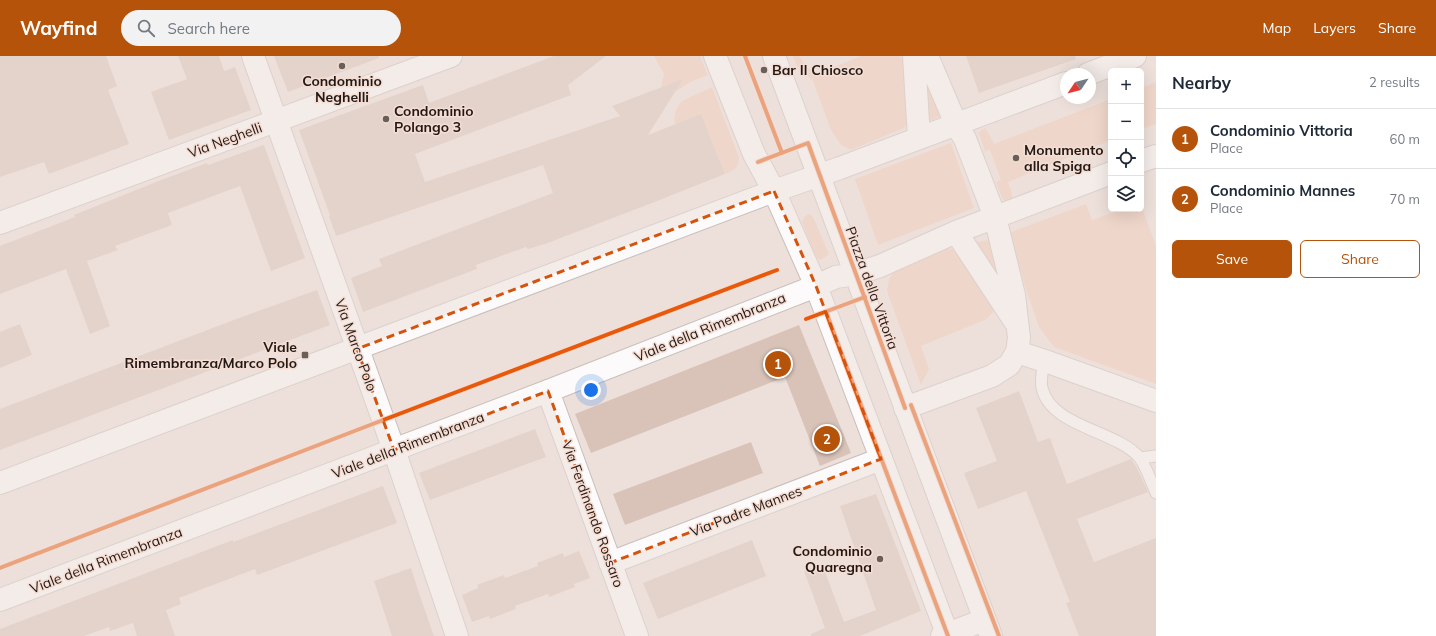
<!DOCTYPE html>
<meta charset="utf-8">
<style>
body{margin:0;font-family:Mulish,sans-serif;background:#f2f2f3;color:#1f2937}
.controls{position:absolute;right:12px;top:12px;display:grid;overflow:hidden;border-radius:6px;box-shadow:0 4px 16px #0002}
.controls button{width:36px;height:36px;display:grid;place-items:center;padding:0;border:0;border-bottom:1px solid #e0e1e3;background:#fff;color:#1f2937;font:20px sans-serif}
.compass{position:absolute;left:1060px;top:12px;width:36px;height:36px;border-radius:50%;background:#fff;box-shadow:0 4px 16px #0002;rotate:235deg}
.you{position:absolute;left:591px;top:334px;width:14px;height:14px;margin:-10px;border:3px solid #fff;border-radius:50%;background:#1a73e8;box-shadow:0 0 0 6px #1a73e833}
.badge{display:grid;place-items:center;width:26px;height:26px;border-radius:50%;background:#b45309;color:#fff;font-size:13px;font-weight:700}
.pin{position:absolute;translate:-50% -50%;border:2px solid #fff;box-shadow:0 1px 4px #0006}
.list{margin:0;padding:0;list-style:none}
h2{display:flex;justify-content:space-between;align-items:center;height:52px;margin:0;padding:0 16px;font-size:17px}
h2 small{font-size:13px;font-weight:400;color:#747a83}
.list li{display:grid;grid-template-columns:26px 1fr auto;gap:12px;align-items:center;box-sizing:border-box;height:60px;padding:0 16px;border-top:1px solid #e0e1e3}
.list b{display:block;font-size:15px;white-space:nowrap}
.list p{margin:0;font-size:13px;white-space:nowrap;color:#747a83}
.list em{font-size:13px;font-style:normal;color:#747a83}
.actions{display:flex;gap:8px;padding:12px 16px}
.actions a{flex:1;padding:9px 0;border:1px solid #b45309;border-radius:6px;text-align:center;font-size:14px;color:#b45309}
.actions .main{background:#b45309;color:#fff}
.icon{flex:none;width:22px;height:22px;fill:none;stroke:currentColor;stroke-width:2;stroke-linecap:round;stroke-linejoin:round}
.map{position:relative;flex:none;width:1156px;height:580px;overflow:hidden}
header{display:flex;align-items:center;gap:24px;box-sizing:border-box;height:56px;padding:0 20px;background:#b45309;color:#fff}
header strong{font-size:19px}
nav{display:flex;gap:22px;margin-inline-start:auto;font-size:14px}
.search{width:280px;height:36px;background:#f2f2f3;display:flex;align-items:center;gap:10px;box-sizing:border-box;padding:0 14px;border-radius:22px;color:#747a83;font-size:15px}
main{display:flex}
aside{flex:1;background:#fff}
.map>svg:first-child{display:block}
.green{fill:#f2c9b7}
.building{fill:#d9c3b9}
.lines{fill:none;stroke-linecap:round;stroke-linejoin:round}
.lane-casing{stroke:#c8beb9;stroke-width:13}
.street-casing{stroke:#c8beb9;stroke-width:24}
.secondary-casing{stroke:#c8beb9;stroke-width:24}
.lane{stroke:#fcfafa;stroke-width:11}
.street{stroke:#fcfafa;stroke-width:22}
.secondary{stroke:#fcfafa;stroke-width:22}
.cycleway-casing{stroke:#f5ddd3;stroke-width:6}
.cycleway{stroke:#e8590c;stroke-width:4}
.marked{fill:none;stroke:#d4530d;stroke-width:3;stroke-dasharray:8 5;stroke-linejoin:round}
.poi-dot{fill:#685f5a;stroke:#f5ddd3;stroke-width:1.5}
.labels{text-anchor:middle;stroke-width:3;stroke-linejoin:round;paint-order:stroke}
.poi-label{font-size:14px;font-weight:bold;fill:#211915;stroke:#f5ddd3;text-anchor:start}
.street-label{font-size:14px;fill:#211915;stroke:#f5ddd3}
</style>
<header>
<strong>Wayfind</strong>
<div class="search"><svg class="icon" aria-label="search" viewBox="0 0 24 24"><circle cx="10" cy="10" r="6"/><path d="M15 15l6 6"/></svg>Search here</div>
<nav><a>Map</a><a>Layers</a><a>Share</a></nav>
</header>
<main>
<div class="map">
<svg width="1156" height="580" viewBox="0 0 1156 580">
<rect width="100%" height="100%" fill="#ede0db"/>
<!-- green -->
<path class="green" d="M 654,0 L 700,0 L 708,19 L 690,26 L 675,36 L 668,29 L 661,31 L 664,18 Z
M 793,0 L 799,0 L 807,12 L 819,17 L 861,0 L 900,0 L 905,8 L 909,65 L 904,72 L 851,94 L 841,89 L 831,74 L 813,25 L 797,10 Z
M 923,10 L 943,59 L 924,67 Z
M 1156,26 L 1156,68 L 1141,73 L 1141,32 Z
M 712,31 L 739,101 C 739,112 735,114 725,118 L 701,58 L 675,69 C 673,60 676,51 682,45 Z
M 1111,43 L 1111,84 L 1008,126 L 1012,138 L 1012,143 L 1005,145 L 1002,142 L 996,126 L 1001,124 L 990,94 L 985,95 L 979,78 L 980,75 L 985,72 L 988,76 L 994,88 Z
M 951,87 L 974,152 L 878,189 L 855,123 Z
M 1086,148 L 1092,164 L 1123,153 L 1141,153 L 1141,149 L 1156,190 L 1156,328 L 1054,291 L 1039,271 L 1027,236 L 1009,177 Z
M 810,158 L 813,161 L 829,198 L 824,202 L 819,204 L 814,197 L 802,166 C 804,161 805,159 810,158 Z
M 989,184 L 994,188 L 999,224 L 972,187 Z
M 947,191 L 954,194 L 993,245 L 993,256 L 987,263 L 921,290 L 929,313 L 921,329 L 887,235 L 889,223 L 897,211 Z"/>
<!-- building -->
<path class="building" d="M 0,0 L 106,0 L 117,30 L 108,34 L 129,88 L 49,118 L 44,106 L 0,121 Z
M 178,0 L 219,0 L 224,15 L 235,11 L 251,54 L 169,84 L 151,36 L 187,23 Z
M 274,0 L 379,0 L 379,2 L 288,36 Z
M 554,0 L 606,0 L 568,29 L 571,39 L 415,98 L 425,126 L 620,60 L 612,50 L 683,23 L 648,79 L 701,58 L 725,118 L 652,147 L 545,188 L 528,193 L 526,191 L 476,209 L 477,213 L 363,256 L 351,222 L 382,210 L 379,203 L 553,137 L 543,109 L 336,180 L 329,160 L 330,159 L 299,74 L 423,29 L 429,47 Z
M 966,0 L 1075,0 L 1076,3 L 979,37 Z
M 264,89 L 305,202 L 271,215 L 240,130 L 168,157 L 172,169 L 115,190 L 118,194 L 87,205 L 110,270 L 90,278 L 66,213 L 0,238 L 0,190 L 75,161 L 74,159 L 156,126 L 207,107 L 208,109 Z
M 317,234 L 330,269 L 0,394 L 0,353 L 239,262 Z
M 20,268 L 32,299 L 0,312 L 0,276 Z
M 799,269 L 851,397 L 820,410 L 785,321 L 591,397 L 575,358 Z
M 1019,335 L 1038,386 L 1050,382 L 1067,428 L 1131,403 L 1137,412 L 1148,436 L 1077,463 L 1094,506 L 1156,482 L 1156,580 L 1079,580 L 1066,547 L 1070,546 L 1026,435 L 978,453 L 964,417 L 997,405 L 976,352 Z
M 535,373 L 546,401 L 430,444 L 419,417 Z
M 751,386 L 763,417 L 625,469 L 613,438 Z
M 383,430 L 397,467 L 257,519 L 255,513 L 179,542 L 181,548 L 166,554 L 175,580 L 137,580 L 133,567 L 110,575 L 109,571 L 84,580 L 0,580 L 0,573 L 233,484 L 233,486 Z
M 876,438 L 921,555 L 860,580 L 811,580 L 811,578 L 825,572 L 804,515 L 822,508 L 844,566 L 876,554 L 840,450 Z
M 752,484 L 766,520 L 658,563 L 643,527 Z
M 579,495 L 590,522 L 574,528 L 575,531 L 549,541 L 548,538 L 515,550 L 516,553 L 490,563 L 489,560 L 472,566 L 462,539 L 478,532 L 477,529 L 504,519 L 505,522 L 538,510 L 537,507 L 563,497 L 564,501 Z
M 411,512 L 422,546 L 434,580 L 392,580 L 374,525 Z"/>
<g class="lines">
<defs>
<path id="lane" d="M 1044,304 C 1043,313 1040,324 1042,332 C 1051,371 1115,374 1139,401 C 1145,408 1152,427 1156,437
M 1140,402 L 1156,400"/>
<path id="street" d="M 253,0 L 394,394 L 457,580
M 914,0 L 919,82
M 1088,18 L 1135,0
M 1141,105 L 1156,100
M 774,135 L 840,112 L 1066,27
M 0,167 L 451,0
M 956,176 L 1016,267
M 816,230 L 836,221 L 856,218 L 880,210 L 956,176 L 1111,117
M 1017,296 L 1048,306 L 1156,345
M 548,335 L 637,580
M 905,352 L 992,320 L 1009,309 L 1017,296 L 1019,282 L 1014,239 L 995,161 L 965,83 L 956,68 L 927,0
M 610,507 L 881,403
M 942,580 L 984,564"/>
<path id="secondary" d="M 715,0 L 754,98 L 774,135 L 816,230 L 948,580
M 774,0 L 991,580
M 0,427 L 774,135
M 0,544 L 548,335 L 816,230"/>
</defs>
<!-- lane casing -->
<use href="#lane" class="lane-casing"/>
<!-- street casing -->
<use href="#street" class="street-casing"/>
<!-- secondary casing -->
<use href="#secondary" class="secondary-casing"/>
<!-- lane -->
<use href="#lane" class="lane"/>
<!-- street -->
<use href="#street" class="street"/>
<!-- secondary -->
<use href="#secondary" class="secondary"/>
<defs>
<path id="cycleway" d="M 745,0 L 782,97
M 758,106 L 808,87 L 905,352
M 826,256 L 948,580
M 806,263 L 865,241
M 911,349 L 999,580
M 0,512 L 357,374 L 777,214"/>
</defs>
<!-- cycleway casing -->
<use href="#cycleway" class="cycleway-casing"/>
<!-- cycleway -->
<use href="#cycleway" class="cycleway"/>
</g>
<!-- marked area -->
<path d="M0 0H1156V580H0ZM 774,135 L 816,230 L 881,403 L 610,507 L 548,335 L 394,394 L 357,293 Z" fill="#ede0db" fill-opacity=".55" fill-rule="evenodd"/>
<path class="marked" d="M 774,135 L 816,230 L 881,403 L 610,507 L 548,335 L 394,394 L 357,293 Z"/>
<!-- markers -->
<g class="poi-dot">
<circle cx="342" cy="10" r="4"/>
<circle cx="764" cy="14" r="4"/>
<circle cx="386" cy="63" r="4"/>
<circle cx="1016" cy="102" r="4"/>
<rect x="301" y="295" width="8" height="8" rx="2"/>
<circle cx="880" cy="503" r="4"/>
</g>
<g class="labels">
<!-- poi labels -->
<g class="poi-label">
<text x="772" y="19">Bar Il Chiosco</text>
<text x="342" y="30" text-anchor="middle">Condominio<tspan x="342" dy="16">Neghelli</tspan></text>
<text x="394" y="60">Condominio<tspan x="394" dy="16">Polango 3</tspan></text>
<text x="1024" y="99">Monumento<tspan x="1024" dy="16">alla Spiga</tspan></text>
<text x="297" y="296" text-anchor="end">Viale<tspan x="297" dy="16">Rimembranza/Marco Polo</tspan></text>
<text x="872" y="500" text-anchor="end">Condominio<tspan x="872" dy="16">Quaregna</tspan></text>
</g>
<!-- street labels -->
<g class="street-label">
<text transform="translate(225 84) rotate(-20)" y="5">Via Neghelli</text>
<text transform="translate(872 232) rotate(70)" y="5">Piazza della Vittoria</text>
<text transform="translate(710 271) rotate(-22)" y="5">Viale della Rimembranza</text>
<text transform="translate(356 289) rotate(70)" y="5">Via Marco Polo</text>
<text transform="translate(408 389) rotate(-21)" y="5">Viale della Rimembranza</text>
<text transform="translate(746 455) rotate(-21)" y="5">Via Padre Mannes</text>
<text transform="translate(593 458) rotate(70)" y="5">Via Ferdinando Rossaro</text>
<text transform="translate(106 504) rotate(-21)" y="5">Viale della Rimembranza</text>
</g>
</g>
</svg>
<div class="controls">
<button>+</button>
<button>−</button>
<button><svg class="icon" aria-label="locate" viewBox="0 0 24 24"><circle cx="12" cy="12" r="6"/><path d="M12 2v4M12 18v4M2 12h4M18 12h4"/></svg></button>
<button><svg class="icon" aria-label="layers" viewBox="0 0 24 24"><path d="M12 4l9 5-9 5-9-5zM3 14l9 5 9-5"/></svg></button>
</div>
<svg class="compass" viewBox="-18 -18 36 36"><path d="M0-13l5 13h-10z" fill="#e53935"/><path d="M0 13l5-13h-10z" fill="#747a83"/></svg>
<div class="you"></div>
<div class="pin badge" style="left:778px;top:308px">1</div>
<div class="pin badge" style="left:827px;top:383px">2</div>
</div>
<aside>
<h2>Nearby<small>2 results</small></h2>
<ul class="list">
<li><span class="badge">1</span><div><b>Condominio Vittoria</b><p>Place</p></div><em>60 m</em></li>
<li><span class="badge">2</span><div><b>Condominio Mannes</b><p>Place</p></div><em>70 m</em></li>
</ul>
<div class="actions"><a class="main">Save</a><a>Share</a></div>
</aside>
</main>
